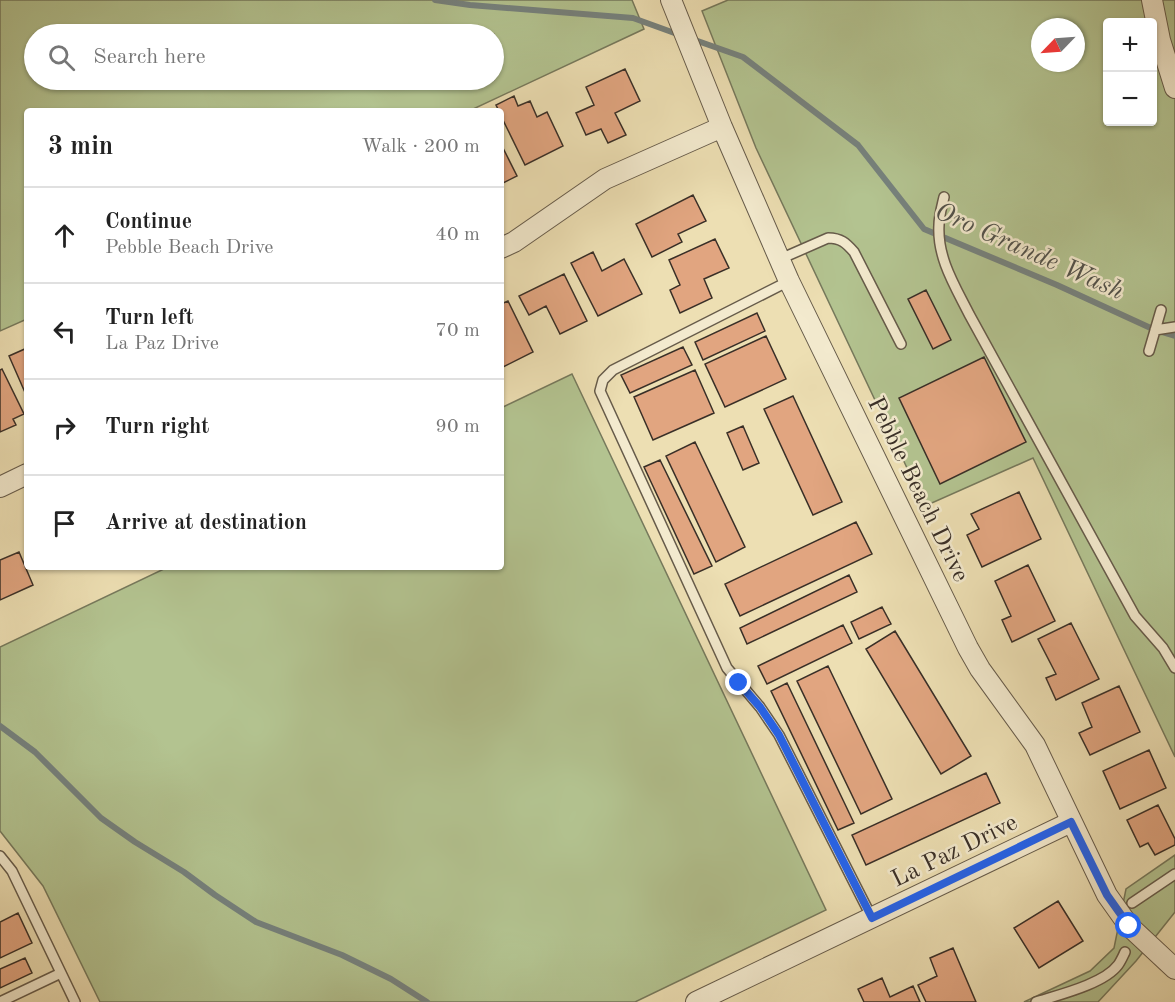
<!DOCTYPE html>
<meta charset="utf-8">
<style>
body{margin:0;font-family:"Old Standard TT",serif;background:#f2f2f2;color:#222}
.controls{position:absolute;right:18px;top:18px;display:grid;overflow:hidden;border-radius:6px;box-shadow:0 2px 4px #0004}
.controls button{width:54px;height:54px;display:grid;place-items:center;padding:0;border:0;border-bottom:2px solid #e0e0e0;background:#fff;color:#222;font:30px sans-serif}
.compass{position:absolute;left:1031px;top:18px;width:54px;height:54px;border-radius:50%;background:#fff;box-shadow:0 2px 4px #0004;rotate:245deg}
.stop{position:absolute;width:18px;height:18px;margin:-14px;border:4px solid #2563eb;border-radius:50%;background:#fff}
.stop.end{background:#2563eb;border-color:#fff;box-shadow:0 2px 6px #0008}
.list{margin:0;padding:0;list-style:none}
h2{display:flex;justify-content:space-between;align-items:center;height:78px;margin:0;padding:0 24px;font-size:26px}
h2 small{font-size:20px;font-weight:400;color:#767676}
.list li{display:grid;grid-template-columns:39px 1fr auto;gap:18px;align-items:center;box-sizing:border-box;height:96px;padding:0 24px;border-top:2px solid #e0e0e0}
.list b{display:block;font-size:22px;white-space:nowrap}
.list p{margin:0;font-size:20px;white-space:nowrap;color:#767676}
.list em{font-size:20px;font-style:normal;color:#767676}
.icon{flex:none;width:33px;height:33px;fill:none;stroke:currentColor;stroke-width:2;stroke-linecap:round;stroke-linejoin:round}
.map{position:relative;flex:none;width:1175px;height:1002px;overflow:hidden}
.search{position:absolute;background:#fff;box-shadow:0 2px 4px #0004;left:24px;top:24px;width:480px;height:66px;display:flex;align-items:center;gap:15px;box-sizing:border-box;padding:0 21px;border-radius:33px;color:#767676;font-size:22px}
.panel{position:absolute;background:#fff;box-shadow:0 2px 4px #0004;left:24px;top:108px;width:480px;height:462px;border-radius:6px}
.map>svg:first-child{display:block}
.green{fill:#b3c390;stroke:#76795c;stroke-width:1.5;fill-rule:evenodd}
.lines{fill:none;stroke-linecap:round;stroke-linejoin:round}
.stream{stroke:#76827e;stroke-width:6}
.building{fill:#e1a580;stroke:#392f27;stroke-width:1.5}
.service-casing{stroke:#665b4a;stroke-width:12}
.minor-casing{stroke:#665b4a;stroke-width:22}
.service{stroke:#f3eace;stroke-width:9}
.minor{stroke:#f3eace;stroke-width:20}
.route{stroke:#2563eb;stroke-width:8}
.labels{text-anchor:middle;stroke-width:5;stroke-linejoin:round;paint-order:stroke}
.street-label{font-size:24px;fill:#392f27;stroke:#f3eace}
.water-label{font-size:26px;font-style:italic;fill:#52524b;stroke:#f3eace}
</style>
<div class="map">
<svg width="1175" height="1002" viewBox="0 0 1175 1002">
<rect width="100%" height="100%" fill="#eddfb3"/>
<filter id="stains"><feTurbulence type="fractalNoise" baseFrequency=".00333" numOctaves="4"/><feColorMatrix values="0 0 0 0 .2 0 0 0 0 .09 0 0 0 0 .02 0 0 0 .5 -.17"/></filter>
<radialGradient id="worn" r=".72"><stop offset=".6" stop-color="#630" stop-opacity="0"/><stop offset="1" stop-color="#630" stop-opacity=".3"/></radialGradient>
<!-- green -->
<path class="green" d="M 0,0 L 632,0 L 644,29 L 469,111 L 27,111 L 27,319 L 0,331 ZM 494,34 L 494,80 L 34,80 L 34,34 Z
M 728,0 L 1175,0 L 1175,757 L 1033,458 L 925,506 L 756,148 L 702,11 ZM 1108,22 L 1152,22 L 1152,122 L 1108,122 ZM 1040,27 L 1076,27 L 1076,63 L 1040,63 Z
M 572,374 L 826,910 L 635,1002 L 100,1002 L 43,886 L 0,831 L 0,647 L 168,567 L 501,567 L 501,408 Z
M 1175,855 L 1175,912 L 1136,961 L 1098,1002 L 1024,1002 L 1090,971 L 1114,948 L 1126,889 Z"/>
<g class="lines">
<!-- stream -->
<path class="stream" d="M 435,0 L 470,5 L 633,18 L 680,35
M 692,39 L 743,57 L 858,145 L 924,229 L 1057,285 L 1155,330 L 1175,336
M 0,726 L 35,752 L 101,818 L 135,842 L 184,872 L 215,895 L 256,922 L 342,955 L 391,979 L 427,1002"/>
</g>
<!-- building -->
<path class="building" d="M 625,69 L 640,101 L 615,113 L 626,135 L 608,143 L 601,129 L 586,135 L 576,113 L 594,105 L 586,87 Z
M 514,96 L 518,106 L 530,101 L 537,117 L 547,112 L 563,146 L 525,165 L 501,116 L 501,111 L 499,111 L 496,105 Z
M 503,148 L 517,176 L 501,184 L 501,149 Z
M 693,195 L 706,221 L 678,234 L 682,242 L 652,257 L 636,224 Z
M 715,239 L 729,268 L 704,279 L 712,298 L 680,313 L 670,290 L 680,285 L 669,260 Z
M 593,252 L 602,271 L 624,259 L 642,294 L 598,316 L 571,263 Z
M 564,274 L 587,321 L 560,334 L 546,306 L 529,315 L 519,296 Z
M 926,290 L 951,340 L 933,349 L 908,299 Z
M 508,301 L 533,352 L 501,368 L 501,304 Z
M 757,313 L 765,331 L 703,360 L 695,342 Z
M 766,336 L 786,379 L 725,407 L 705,364 Z
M 683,347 L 692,365 L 630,393 L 621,375 Z
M 27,348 L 27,397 L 9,356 Z
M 984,357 L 1026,442 L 940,484 L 899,398 Z
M 2,369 L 24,414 L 13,419 L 16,425 L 0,432 L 0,370 Z
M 695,370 L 714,413 L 653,440 L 634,397 Z
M 793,396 L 842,502 L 813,515 L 764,409 Z
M 743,426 L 759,463 L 743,470 L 727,433 Z
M 695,442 L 745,547 L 716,562 L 666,456 Z
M 660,460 L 712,566 L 694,574 L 644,467 Z
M 1019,492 L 1041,539 L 982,567 L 967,535 L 979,529 L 971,514 Z
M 856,522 L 872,554 L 740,616 L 725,584 Z
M 19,552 L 33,585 L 0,600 L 0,560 Z
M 1028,565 L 1055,621 L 1012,642 L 1002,620 L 1011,616 L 995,581 Z
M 849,575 L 857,592 L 747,644 L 740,628 Z
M 882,607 L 891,624 L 859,639 L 851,622 Z
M 1071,623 L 1099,679 L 1056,700 L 1046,678 L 1056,674 L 1038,639 Z
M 843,625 L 852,643 L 767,684 L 758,666 Z
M 895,631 L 971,756 L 941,774 L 866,649 Z
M 828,666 L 892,799 L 861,814 L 797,681 Z
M 787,683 L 854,823 L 838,830 L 771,691 Z
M 1119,686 L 1140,732 L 1090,755 L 1079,733 L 1092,727 L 1082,703 Z
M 1149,750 L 1166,788 L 1120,809 L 1103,771 Z
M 986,773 L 1000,803 L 866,865 L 852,835 Z
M 1158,805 L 1175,839 L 1175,845 L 1155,855 L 1148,843 L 1140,847 L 1127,820 Z
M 1058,901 L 1083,941 L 1039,968 L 1014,928 Z
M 18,913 L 32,943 L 0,958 L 0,922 Z
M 953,948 L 976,1002 L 926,1002 L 918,985 L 937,976 L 930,958 Z
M 25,958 L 32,973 L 0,988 L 0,969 Z
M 882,978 L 890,997 L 913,986 L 920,1002 L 864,1002 L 858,989 Z"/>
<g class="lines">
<defs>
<path id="service" d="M 944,197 C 942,206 939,216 939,225 C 937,258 955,286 969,314 L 1135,616 L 1163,648 L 1175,668
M 780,259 L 828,238 C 841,238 846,243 854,252 L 901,344
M 789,281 L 613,370 L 603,380 L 600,391 L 727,668 L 760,707 L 779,735 L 872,918
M 1155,330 L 1175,327
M 1149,351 L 1161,310
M 0,856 L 12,871 L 75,1002
M 1132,903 L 1175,874
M 0,1002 L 61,973
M 1036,1002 C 1058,995 1104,984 1118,965 C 1121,961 1123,956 1125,952"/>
<path id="minor" d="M 671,0 L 722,127 L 789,281 L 968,648 L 980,669 L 1035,745 L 1107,895 L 1129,926 L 1175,969
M 1152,0 L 1160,40 L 1175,88
M 501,248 L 514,242 L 605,179 L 722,127
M 0,487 L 27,474
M 696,1002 L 1071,822"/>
</defs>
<!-- service casing -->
<use href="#service" class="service-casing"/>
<!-- minor casing -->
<use href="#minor" class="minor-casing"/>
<!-- service -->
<use href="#service" class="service"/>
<!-- minor -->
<use href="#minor" class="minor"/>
</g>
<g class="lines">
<!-- route -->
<path class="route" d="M 739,683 L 760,707 L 779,735 L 872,918 L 1071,822 L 1107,895 L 1129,926"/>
</g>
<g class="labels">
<!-- street labels -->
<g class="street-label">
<text transform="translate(919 489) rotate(64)" y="8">Pebble Beach Drive</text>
<text transform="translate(954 850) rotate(-26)" y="8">La Paz Drive</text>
</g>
<!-- water labels -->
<g class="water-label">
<text transform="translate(1030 250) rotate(24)" y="9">Oro Grande Wash</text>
</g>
</g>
<rect width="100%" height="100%" filter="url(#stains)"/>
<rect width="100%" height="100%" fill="url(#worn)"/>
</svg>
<div class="controls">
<button>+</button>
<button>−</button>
</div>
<svg class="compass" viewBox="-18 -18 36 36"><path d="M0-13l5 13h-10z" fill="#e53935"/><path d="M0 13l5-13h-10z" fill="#767676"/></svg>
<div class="stop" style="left:1129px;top:926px"></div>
<div class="stop end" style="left:739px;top:683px"></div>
<div class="search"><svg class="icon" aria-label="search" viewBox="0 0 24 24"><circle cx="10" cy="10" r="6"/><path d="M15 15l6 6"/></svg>Search here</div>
<section class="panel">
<h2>3 min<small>Walk · 200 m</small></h2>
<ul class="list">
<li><svg class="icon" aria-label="ahead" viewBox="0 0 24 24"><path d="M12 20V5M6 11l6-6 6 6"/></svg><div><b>Continue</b><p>Pebble Beach Drive</p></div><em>40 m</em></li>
<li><svg class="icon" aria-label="left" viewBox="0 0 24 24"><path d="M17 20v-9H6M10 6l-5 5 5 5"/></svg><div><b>Turn left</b><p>La Paz Drive</p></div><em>70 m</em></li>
<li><svg class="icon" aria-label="right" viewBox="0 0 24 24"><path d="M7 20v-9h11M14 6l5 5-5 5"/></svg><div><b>Turn right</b></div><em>90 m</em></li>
<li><svg class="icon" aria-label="arrive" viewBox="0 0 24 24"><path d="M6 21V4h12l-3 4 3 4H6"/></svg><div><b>Arrive at destination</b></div></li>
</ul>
</section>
</div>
